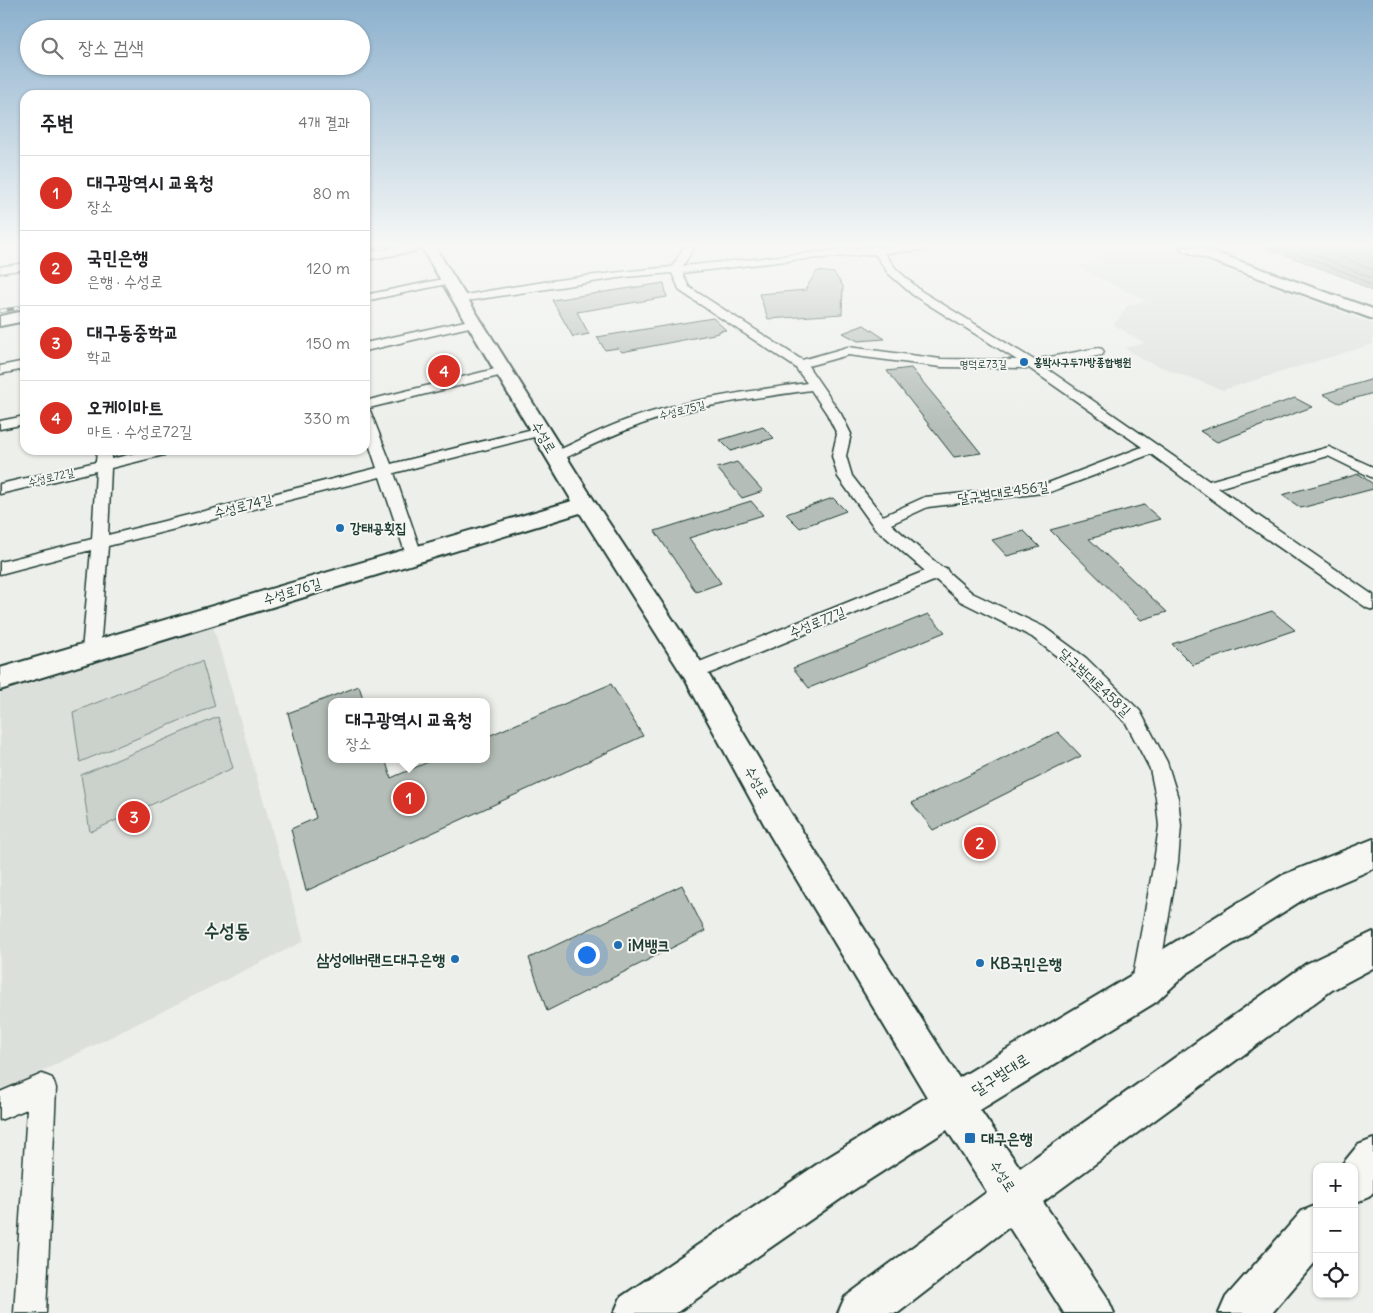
<!DOCTYPE html>
<html lang="ko">
<meta charset="utf-8">
<style>
body{margin:0;font-family:Delius,"Poor Story",sans-serif;background:#f2f2f2;color:#202124}
.controls{position:absolute;right:15px;bottom:15px;display:grid;overflow:hidden;border-radius:10px;box-shadow:0 1px 4px #0004}
.controls button{width:45px;height:45px;display:grid;place-items:center;padding:0;border:0;border-bottom:1px solid #e0e0e0;background:#fff;color:#202124;font:25px sans-serif}
.you{position:absolute;left:586px;top:954px;width:18px;height:18px;margin:-12px;border:4px solid #fff;border-radius:50%;background:#1a73e8;box-shadow:0 0 0 8px #1a73e833}
.badge{display:grid;place-items:center;width:32px;height:32px;border-radius:50%;background:#d93025;color:#fff;font-size:16px;font-weight:700}
.pin{position:absolute;translate:-50% -50%;border:2px solid #fff;box-shadow:0 1px 5px #0006}
.popup{position:absolute;left:328px;top:698px;width:162px;height:65px;box-sizing:border-box;display:grid;place-content:center;border-radius:10px;background:#fff;filter:drop-shadow(0 1px 4px #0005);font-size:16px;white-space:nowrap;color:#757577}
.popup b{font-size:19px;color:#202124}
.popup::after{content:'';position:absolute;left:50%;top:100%;margin-left:-10px;border:10px solid transparent;border-top-color:#fff}
.list{margin:0;padding:0;list-style:none}
h2{display:flex;justify-content:space-between;align-items:center;height:65px;margin:0;padding:0 20px;font-size:21px}
h2 small{font-size:16px;font-weight:400;color:#757577}
.list li{display:grid;grid-template-columns:32px 1fr auto;gap:15px;align-items:center;box-sizing:border-box;height:75px;padding:0 20px;border-top:1px solid #e0e0e0}
.list b{display:block;font-size:19px;white-space:nowrap}
.list p{margin:0;font-size:16px;white-space:nowrap;color:#757577}
.list em{font-size:16px;font-style:normal;color:#757577}
.icon{flex:none;width:28px;height:28px;fill:none;stroke:currentColor;stroke-width:2;stroke-linecap:round;stroke-linejoin:round}
.map{position:relative;flex:none;width:1373px;height:1313px;overflow:hidden}
.search{position:absolute;background:#fff;box-shadow:0 1px 4px #0004;left:20px;top:20px;width:350px;height:55px;display:flex;align-items:center;gap:12px;box-sizing:border-box;padding:0 18px;border-radius:28px;color:#757577;font-size:19px}
.panel{position:absolute;background:#fff;box-shadow:0 1px 4px #0004;left:20px;top:90px;width:350px;height:365px;border-radius:15px}
.map>svg:first-child{display:block}
.built{fill:#dce0db}
.green{fill:#cbd2cc;stroke:#758880}
.water{fill:#9faaa4;stroke:#6c7e77}
.lines{fill:none;stroke-linecap:round;stroke-linejoin:round}
.shore{stroke:#526961;stroke-width:1}
.building{fill:#b4bdb8;stroke:#1f3d34}
.street-casing{stroke:#1f3d34;stroke-width:3}
.secondary-casing{stroke:#1f3d34;stroke-width:4}
.street{fill:#f6f6f2;fill-rule:evenodd}
.secondary{fill:#f6f6f2;fill-rule:evenodd}
.rail-casing{stroke:#1f3d34;stroke-width:4}
.rail{stroke:#f6f6f2;stroke-width:2.5;stroke-dasharray:7;stroke-linecap:butt}
.poi-dot{fill:#1f6fb2;stroke:#f6f6f2;stroke-width:2}
.labels{text-anchor:middle;stroke-width:4;stroke-linejoin:round;paint-order:stroke}
.far-poi-label{font-size:11px;font-weight:bold;fill:#1f3d34;stroke:#f6f6f2;text-anchor:start}
.far-street-label{font-size:11px;fill:#1f3d34;stroke:#f6f6f2}
.street-label{font-size:14px;fill:#1f3d34;stroke:#f6f6f2}
.poi-label{font-size:14px;font-weight:bold;fill:#1f3d34;stroke:#f6f6f2;text-anchor:start}
.near-poi-label{font-size:16px;font-weight:bold;fill:#1f3d34;stroke:#f6f6f2;text-anchor:start}
.near-street-label{font-size:16px;fill:#1f3d34;stroke:#f6f6f2}
.near-quarter-label{font-size:19px;font-weight:bold;fill:#1f3d34;stroke:#f6f6f2}
</style>
<div class="map">
<svg width="1373" height="1313" viewBox="0 0 1373 1313">
<rect width="100%" height="100%" fill="#edefea"/>
<filter id="ink" filterUnits="userSpaceOnUse"><feTurbulence type="fractalNoise" baseFrequency=".02" numOctaves="2"/><feDisplacementMap in="SourceGraphic" scale="10" xChannelSelector="R" yChannelSelector="G"/><feConvolveMatrix kernelMatrix="1 2 1 2 8 2 1 2 1" color-interpolation-filters="sRGB"/></filter>
<g filter="url(#ink)">
<!-- built -->
<path class="built" d="M 1082,247 L 1163,247 L 1258,280 L 1373,324 L 1373,344 L 1223,390 L 1145,361 L 1125,348 L 1144,343 L 1114,325 L 1127,306 L 1146,301 L 1076,266 L 1102,262 Z
M 213,626 L 304,941 L 0,1092 L 0,693 Z"/>
<!-- green -->
<path class="green" d="M 202,661 L 215,706 L 80,762 L 73,712 Z
M 218,717 L 233,768 L 90,832 L 81,775 Z"/>
<!-- water -->
<path class="water" d="M 1264,247 L 1373,247 L 1373,292 L 1351,280 Z"/>
<g class="lines">
<!-- shore -->
<path class="shore" d="M 1279,247 L 1352,275 L 1373,286
M 1298,247 L 1373,279
M 1318,247 L 1373,270"/>
</g>
<!-- building -->
<path class="building" d="M 817,271 L 834,273 L 843,286 L 842,314 L 768,319 L 759,294 L 805,290 Z
M 664,283 L 667,297 L 577,312 L 589,334 L 573,337 L 552,300 Z
M 713,318 L 726,330 L 719,331 L 719,333 L 622,352 L 618,348 L 605,350 L 597,337 Z
M 864,325 L 885,339 L 858,341 L 843,333 Z
M 911,368 L 951,416 L 981,453 L 954,457 L 887,371 Z
M 1373,379 L 1373,393 L 1339,403 L 1323,394 Z
M 1295,398 L 1312,407 L 1217,442 L 1200,431 Z
M 763,427 L 774,438 L 731,451 L 720,440 Z
M 737,462 L 763,491 L 742,498 L 717,468 Z
M 1359,474 L 1373,484 L 1373,489 L 1301,508 L 1282,495 Z
M 833,498 L 846,511 L 800,528 L 786,514 Z
M 751,501 L 763,515 L 689,538 L 721,583 L 696,592 L 655,531 Z
M 1144,505 L 1160,519 L 1089,539 L 1167,612 L 1141,620 L 1050,530 Z
M 1024,531 L 1040,547 L 1007,556 L 992,540 Z
M 1272,611 L 1295,630 L 1193,665 L 1172,644 Z
M 928,614 L 945,632 L 809,688 L 793,668 Z
M 611,684 L 643,736 L 306,891 L 291,829 L 316,818 L 288,713 L 359,686 L 364,702 L 332,702 L 332,759 L 385,759 L 391,778 L 435,759 L 486,759 L 486,737 Z
M 1058,732 L 1081,756 L 933,830 L 912,803 Z
M 682,885 L 705,931 L 547,1011 L 529,958 Z"/>
<g class="lines">
<defs>
<path id="street" d="M 684,247 L 694,247 L 683,266 L 870,247 L 929,247 L 924,250 L 884,253 L 896,269 L 921,291 L 1034,360 L 1098,348 L 1102,349 L 1104,352 L 1102,355 L 1043,366 L 1209,481 L 1329,447 L 1373,467 L 1373,478 L 1328,456 L 1218,488 L 1373,595 L 1373,610 L 1367,608 L 1244,523 L 1151,454 L 1050,492 L 928,507 L 891,524 L 941,567 L 946,568 L 948,572 L 972,593 L 1044,627 L 1086,658 L 1140,711 L 1167,762 L 1178,798 L 1181,826 L 1178,862 L 1157,987 L 1153,996 L 1144,1000 L 1135,996 L 1131,987 L 1154,862 L 1159,826 L 1156,798 L 1150,769 L 1126,723 L 1072,668 L 1032,637 L 960,601 L 936,580 L 701,677 L 694,679 L 687,677 L 684,672 L 687,667 L 925,571 L 874,527 L 838,477 L 832,456 L 837,434 L 827,414 L 811,390 C 755,398 696,405 642,424 C 614,434 588,447 561,460 L 551,460 L 549,457 L 551,454 C 578,441 605,427 635,417 C 690,399 749,391 807,383 L 795,367 L 680,291 L 672,273 L 625,277 L 460,302 L 454,299 L 460,296 C 530,283 601,273 672,267 ZM 875,254 L 888,273 L 913,295 L 1017,360 L 941,359 L 848,347 L 802,360 L 689,287 L 682,273 L 794,260 ZM 848,355 L 941,367 L 1029,368 L 1142,447 L 1043,485 L 925,497 L 883,516 L 852,476 L 846,456 L 851,434 L 841,414 L 808,366 Z
M 25,263 L 25,269 L 0,273 L 0,267 Z
M 448,278 L 453,281 L 452,283 L 365,301 L 365,295 Z
M 474,319 L 478,321 L 480,323 L 478,325 L 365,351 L 365,343 Z
M 25,361 L 25,369 L 0,374 L 0,366 Z
M 503,367 L 509,371 L 507,374 L 369,408 L 391,464 L 541,427 L 548,431 L 546,434 L 394,473 L 422,555 L 420,559 L 414,561 L 408,559 L 406,555 L 380,477 L 108,546 L 100,651 L 98,656 L 91,658 L 84,656 L 82,651 L 91,550 L 0,574 L 0,562 L 92,539 L 96,471 L 0,494 L 0,484 L 96,462 L 97,450 L 111,450 L 111,459 L 148,450 L 174,450 L 172,453 L 111,468 L 108,535 L 377,468 L 365,432 L 365,401 Z
M 25,416 L 25,424 L 0,429 L 0,421 Z
M 42,1074 L 52,1078 L 56,1088 L 46,1313 L 14,1313 L 27,1109 L 0,1120 L 0,1092 Z"/>
<path id="secondary" d="M 392,247 L 435,247 L 595,502 L 703,665 L 792,815 L 959,1078 L 1130,976 L 1162,950 L 1283,875 L 1373,839 L 1373,869 L 1307,897 L 1186,974 L 1156,1002 L 980,1110 L 1020,1168 L 1306,964 L 1373,932 L 1373,968 L 1332,990 L 1043,1202 L 1107,1297 L 1114,1313 L 1064,1313 L 1009,1227 L 898,1313 L 838,1313 L 845,1297 L 987,1192 L 947,1130 L 852,1191 L 676,1313 L 614,1313 L 621,1297 L 822,1161 L 927,1097 L 770,835 L 685,679 L 580,513 L 0,690 L 0,668 L 572,501 L 421,247 L 414,251 L 365,260 L 365,252 Z
M 1180,247 L 1200,247 L 1373,309 L 1373,319 L 1182,250 Z
M 25,311 L 25,321 L 0,326 L 0,316 Z
M 1373,1139 L 1373,1192 L 1369,1197 L 1354,1203 L 1354,1167 L 1340,1167 L 1358,1145 Z
M 1317,1205 L 1317,1260 L 1272,1313 L 1219,1313 L 1226,1297 L 1302,1211 Z"/>
</defs>
<!-- street casing -->
<use href="#street" class="street-casing"/>
<!-- secondary casing -->
<use href="#secondary" class="secondary-casing"/>
<!-- street -->
<use href="#street" class="street"/>
<!-- secondary -->
<use href="#secondary" class="secondary"/>
<defs>
<path id="rail" d="M 365,251 L 388,247
M 0,311 L 25,307"/>
</defs>
<!-- rail casing -->
<use href="#rail" class="rail-casing"/>
<!-- rail -->
<use href="#rail" class="rail"/>
</g>
</g>
<!-- sky -->
<linearGradient id="sky" x2="0" y2="1"><stop stop-color="#8bb0cd"/><stop offset="0.57" stop-color="#f7f8f6"/><stop offset="1" stop-color="#f7f8f6" stop-opacity="0"/></linearGradient>
<rect width="1373" height="431" fill="url(#sky)"/>
<!-- markers -->
<g class="poi-dot">
<circle cx="1024" cy="362" r="5"/>
<circle cx="340" cy="528" r="5"/>
<circle cx="618" cy="945" r="5"/>
<circle cx="455" cy="959" r="5"/>
<circle cx="980" cy="963" r="5"/>
<rect x="964" y="1132" width="12" height="12" rx="2.5"/>
</g>
<g class="labels">
<!-- far-poi labels -->
<g class="far-poi-label">
<text x="1034" y="366">홍박사구두가방종합병원</text>
</g>
<!-- far-street labels -->
<g class="far-street-label">
<text x="983" y="368">명덕로73길</text>
<text transform="translate(682 410) rotate(-14)" y="4">수성로75길</text>
<text transform="translate(51 477) rotate(-13)" y="4">수성로72길</text>
</g>
<!-- street labels -->
<g class="street-label">
<text transform="translate(544 437) rotate(59)" y="5">수성로</text>
<text transform="translate(1003 492) rotate(-8)" y="5">달구벌대로456길</text>
<text transform="translate(243 506) rotate(-14)" y="5">수성로74길</text>
<text transform="translate(292 591) rotate(-17)" y="5">수성로76길</text>
<text transform="translate(817 622) rotate(-22)" y="5">수성로77길</text>
<text transform="translate(1095 682) rotate(43)" y="5">달구벌대로458길</text>
<text transform="translate(757 782) rotate(60)" y="5">수성로</text>
<text transform="translate(1003 1176) rotate(57)" y="5">수성로</text>
</g>
<!-- poi labels -->
<g class="poi-label">
<text x="350" y="533">강태공횟집</text>
</g>
<!-- near-poi labels -->
<g class="near-poi-label">
<text x="628" y="951">iM뱅크</text>
<text x="445" y="965" text-anchor="end">삼성에버랜드대구은행</text>
<text x="990" y="969">KB국민은행</text>
<text x="981" y="1144">대구은행</text>
</g>
<!-- near-street labels -->
<g class="near-street-label">
<text transform="translate(1000 1074) rotate(-32)" y="6">달구벌대로</text>
</g>
<!-- near-quarter labels -->
<g class="near-quarter-label">
<text x="227" y="937">수성동</text>
</g>
</g>
</svg>
<div class="controls">
<button>+</button>
<button>−</button>
<button><svg class="icon" aria-label="locate" viewBox="0 0 24 24"><circle cx="12" cy="12" r="6"/><path d="M12 2v4M12 18v4M2 12h4M18 12h4"/></svg></button>
</div>
<div class="you"></div>
<div class="pin badge" style="left:409px;top:798px">1</div>
<div class="popup"><b>대구광역시 교육청</b>장소</div>
<div class="pin badge" style="left:980px;top:843px">2</div>
<div class="pin badge" style="left:134px;top:817px">3</div>
<div class="pin badge" style="left:444px;top:371px">4</div>
<div class="search"><svg class="icon" aria-label="search" viewBox="0 0 24 24"><circle cx="10" cy="10" r="6"/><path d="M15 15l6 6"/></svg>장소 검색</div>
<section class="panel">
<h2>주변<small>4개 결과</small></h2>
<ul class="list">
<li><span class="badge">1</span><div><b>대구광역시 교육청</b><p>장소</p></div><em>80 m</em></li>
<li><span class="badge">2</span><div><b>국민은행</b><p>은행 · 수성로</p></div><em>120 m</em></li>
<li><span class="badge">3</span><div><b>대구동중학교</b><p>학교</p></div><em>150 m</em></li>
<li><span class="badge">4</span><div><b>오케이마트</b><p>마트 · 수성로72길</p></div><em>330 m</em></li>
</ul>
</section>
</div>
